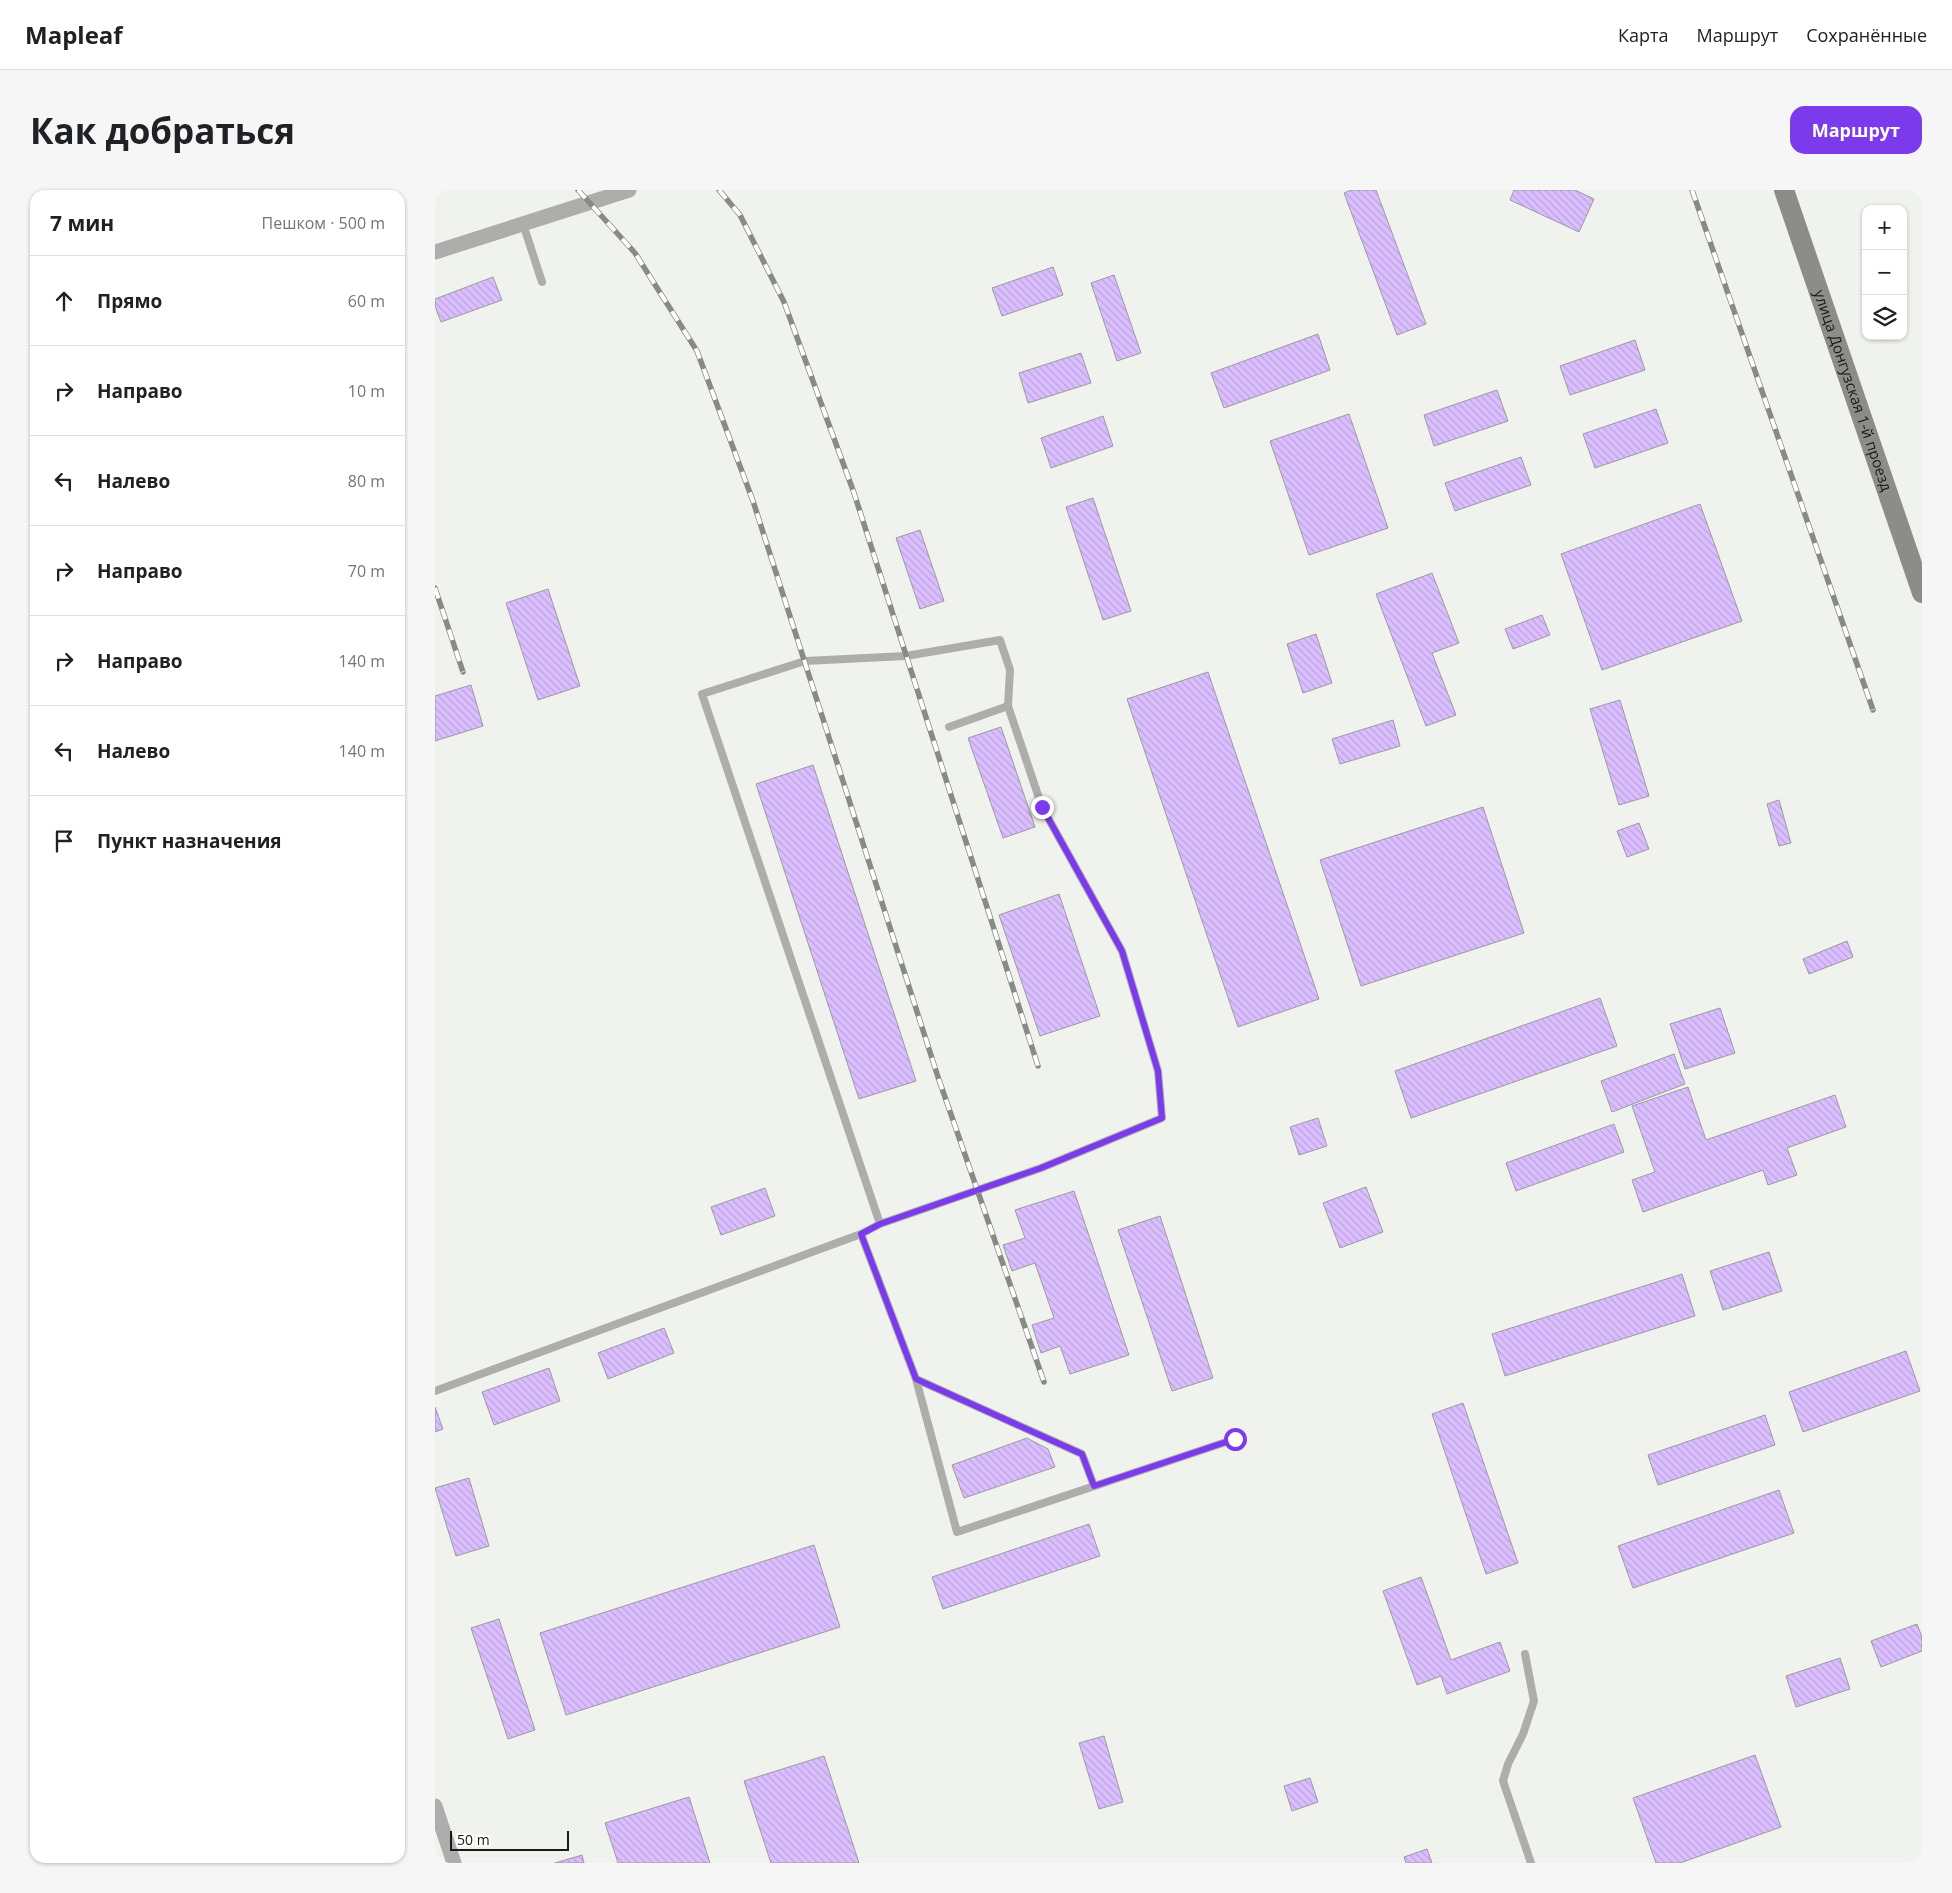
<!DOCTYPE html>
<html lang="ru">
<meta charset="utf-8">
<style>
body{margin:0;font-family:"Open Sans",sans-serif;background:#f6f6f6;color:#202124}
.controls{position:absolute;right:15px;top:15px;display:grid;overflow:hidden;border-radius:10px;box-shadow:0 1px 4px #0004}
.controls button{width:45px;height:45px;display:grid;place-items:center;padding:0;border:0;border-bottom:1px solid #e0e0e0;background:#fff;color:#202124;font:25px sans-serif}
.scale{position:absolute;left:15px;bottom:12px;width:119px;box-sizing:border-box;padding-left:5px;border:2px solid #191a18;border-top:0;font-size:14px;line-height:18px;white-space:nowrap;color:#191a18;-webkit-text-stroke:4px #fff;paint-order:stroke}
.stop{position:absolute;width:15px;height:15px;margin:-11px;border:4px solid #7c3aed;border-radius:50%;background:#fff}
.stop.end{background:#7c3aed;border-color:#fff;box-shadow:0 1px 5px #0008}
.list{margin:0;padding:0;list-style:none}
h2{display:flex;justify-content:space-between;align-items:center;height:65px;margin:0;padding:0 20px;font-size:21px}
h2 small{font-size:16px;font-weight:400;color:#757577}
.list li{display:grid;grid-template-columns:32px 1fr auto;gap:15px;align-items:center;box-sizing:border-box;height:90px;padding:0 20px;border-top:1px solid #e0e0e0}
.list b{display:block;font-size:19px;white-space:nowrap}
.list em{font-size:16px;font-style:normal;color:#757577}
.icon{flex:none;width:28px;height:28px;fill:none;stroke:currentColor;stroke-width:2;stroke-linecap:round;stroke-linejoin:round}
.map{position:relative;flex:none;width:1487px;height:1673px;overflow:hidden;border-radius:15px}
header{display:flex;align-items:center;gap:30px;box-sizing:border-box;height:70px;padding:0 25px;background:#fff;border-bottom:1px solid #e0e0e0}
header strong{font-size:24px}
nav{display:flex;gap:28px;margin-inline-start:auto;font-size:18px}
.intro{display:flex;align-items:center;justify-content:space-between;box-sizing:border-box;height:120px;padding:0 30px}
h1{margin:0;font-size:35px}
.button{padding:12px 22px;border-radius:15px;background:#7c3aed;color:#fff;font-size:18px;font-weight:700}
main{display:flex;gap:30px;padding:0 30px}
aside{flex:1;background:#fff;border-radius:15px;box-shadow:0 1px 4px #0004}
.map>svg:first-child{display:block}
.building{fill:url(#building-back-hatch);stroke:#9c9a9f}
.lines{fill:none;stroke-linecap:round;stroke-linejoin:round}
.lane{stroke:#adaeab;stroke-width:8}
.street{stroke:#adaeab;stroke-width:15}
.secondary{stroke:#8c8d89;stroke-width:20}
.rail-casing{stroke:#888a86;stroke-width:5.5}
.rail{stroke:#fff;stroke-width:4;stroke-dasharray:11;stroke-linecap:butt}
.route{stroke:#7c3aed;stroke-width:6}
.labels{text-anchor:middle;stroke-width:5;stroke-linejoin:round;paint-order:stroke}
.street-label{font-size:15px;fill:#191a18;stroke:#fff}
</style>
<header>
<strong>Mapleaf</strong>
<nav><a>Карта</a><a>Маршрут</a><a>Сохранённые</a></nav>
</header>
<div class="intro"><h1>Как добраться</h1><a class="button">Маршрут</a></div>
<main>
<aside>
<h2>7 мин<small>Пешком · 500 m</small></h2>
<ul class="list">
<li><svg class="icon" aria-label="ahead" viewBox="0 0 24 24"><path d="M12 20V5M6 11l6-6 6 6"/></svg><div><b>Прямо</b></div><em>60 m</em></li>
<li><svg class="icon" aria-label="right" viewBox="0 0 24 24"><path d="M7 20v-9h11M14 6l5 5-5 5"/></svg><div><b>Направо</b></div><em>10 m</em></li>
<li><svg class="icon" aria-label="left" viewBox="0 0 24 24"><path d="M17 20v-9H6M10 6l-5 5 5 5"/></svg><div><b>Налево</b></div><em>80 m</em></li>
<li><svg class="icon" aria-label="right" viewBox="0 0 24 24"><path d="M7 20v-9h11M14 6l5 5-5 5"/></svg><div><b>Направо</b></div><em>70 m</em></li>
<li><svg class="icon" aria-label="right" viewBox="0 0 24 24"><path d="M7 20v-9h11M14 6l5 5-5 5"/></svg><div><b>Направо</b></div><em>140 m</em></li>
<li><svg class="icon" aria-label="left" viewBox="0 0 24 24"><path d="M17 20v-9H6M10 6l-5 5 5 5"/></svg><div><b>Налево</b></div><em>140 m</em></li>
<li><svg class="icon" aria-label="arrive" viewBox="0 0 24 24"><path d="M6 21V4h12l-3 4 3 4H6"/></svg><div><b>Пункт назначения</b></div></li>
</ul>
</aside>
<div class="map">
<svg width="1487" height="1673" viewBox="0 0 1487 1673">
<defs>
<pattern id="building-back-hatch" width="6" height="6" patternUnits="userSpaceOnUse" patternTransform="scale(1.25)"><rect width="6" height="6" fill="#dbbeff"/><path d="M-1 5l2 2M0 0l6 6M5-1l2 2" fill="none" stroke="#bba3da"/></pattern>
</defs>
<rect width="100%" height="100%" fill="#f0f3ed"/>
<!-- building -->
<path class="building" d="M 916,0 L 941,0 L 991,134 L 962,145 L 909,3 Z
M 1079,0 L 1140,0 L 1159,9 L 1144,42 L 1075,10 Z
M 618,77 L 628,105 L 567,126 L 557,98 Z
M 679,85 L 706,163 L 682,171 L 656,93 Z
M 58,87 L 67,110 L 6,132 L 0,116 L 0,109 Z
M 883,144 L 895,180 L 789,218 L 776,183 Z
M 1200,150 L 1210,180 L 1135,205 L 1125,176 Z
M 646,163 L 656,193 L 593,213 L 584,183 Z
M 1062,200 L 1073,231 L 999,256 L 989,225 Z
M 1221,219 L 1233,253 L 1160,278 L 1148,244 Z
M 914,224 L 953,338 L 874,365 L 835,251 Z
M 668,226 L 678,256 L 616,278 L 606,248 Z
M 1086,267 L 1096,295 L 1020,321 L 1010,293 Z
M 658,308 L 696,421 L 668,430 L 631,317 Z
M 1265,314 L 1307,431 L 1167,480 L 1126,364 Z
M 485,340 L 509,411 L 485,419 L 461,348 Z
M 997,383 L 1024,453 L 997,463 L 1021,525 L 991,536 L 941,404 Z
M 113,399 L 145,496 L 103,510 L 71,413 Z
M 1107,425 L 1115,445 L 1078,459 L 1070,439 Z
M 881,444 L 897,493 L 868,503 L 852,454 Z
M 773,482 L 884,809 L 803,837 L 692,509 Z
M 36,495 L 48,536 L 0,551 L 0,506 Z
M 1185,510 L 1214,606 L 1184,615 L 1155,519 Z
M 958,530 L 965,556 L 905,574 L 897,549 Z
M 566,537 L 600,637 L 568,648 L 533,548 Z
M 378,575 L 481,891 L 424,909 L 321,594 Z
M 1344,610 L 1356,653 L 1344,656 L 1332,614 Z
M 1048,617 L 1089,743 L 926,796 L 885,670 Z
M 1204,633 L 1214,659 L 1192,667 L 1182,641 Z
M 624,704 L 665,826 L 605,846 L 564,725 Z
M 1412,751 L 1418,767 L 1374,784 L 1368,769 Z
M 1165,808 L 1182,856 L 976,928 L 960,881 Z
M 1285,818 L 1300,863 L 1250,879 L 1235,834 Z
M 1239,864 L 1250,894 L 1177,922 L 1166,891 Z
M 1253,897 L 1271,950 L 1400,905 L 1411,937 L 1352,958 L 1362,985 L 1333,995 L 1328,980 L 1208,1022 L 1197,990 L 1220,982 L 1197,916 Z
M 883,928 L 892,956 L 864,965 L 855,937 Z
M 1179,934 L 1189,962 L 1081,1001 L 1071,973 Z
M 931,997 L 948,1042 L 905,1058 L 888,1013 Z
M 330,998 L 340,1026 L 286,1045 L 276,1017 Z
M 639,1001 L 694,1165 L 635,1184 L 625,1156 L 606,1163 L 597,1135 L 619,1128 L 600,1073 L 577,1081 L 568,1055 L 590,1048 L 580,1020 Z
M 725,1026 L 778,1188 L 737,1201 L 683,1040 Z
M 1334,1062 L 1347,1101 L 1288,1120 L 1275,1081 Z
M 1247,1084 L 1260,1126 L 1070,1186 L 1057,1144 Z
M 229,1138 L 239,1163 L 173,1189 L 163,1163 Z
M 1471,1161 L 1485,1201 L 1368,1242 L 1354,1202 Z
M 114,1178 L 125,1211 L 59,1235 L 47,1202 Z
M 1028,1213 L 1083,1373 L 1051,1384 L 997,1224 Z
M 0,1217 L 8,1239 L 0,1242 Z
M 1330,1225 L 1340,1255 L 1223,1295 L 1213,1265 Z
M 592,1248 L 613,1259 L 620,1277 L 529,1308 L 517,1275 Z
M 34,1288 L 54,1356 L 21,1366 L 0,1298 Z
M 1344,1300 L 1359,1343 L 1198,1398 L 1183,1356 Z
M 654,1334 L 665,1366 L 508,1419 L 497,1387 Z
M 379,1355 L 405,1437 L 131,1525 L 105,1443 Z
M 986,1387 L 1016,1470 L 1065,1452 L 1075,1481 L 1012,1504 L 1006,1486 L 982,1495 L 948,1401 Z
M 64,1429 L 100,1540 L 73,1549 L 36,1438 Z
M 1482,1434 L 1487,1447 L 1487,1461 L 1446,1477 L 1436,1451 Z
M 1405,1468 L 1415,1499 L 1361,1517 L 1351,1486 Z
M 669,1546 L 688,1612 L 664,1619 L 644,1553 Z
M 1320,1565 L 1346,1637 L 1245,1673 L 1221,1673 L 1198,1608 Z
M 389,1566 L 424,1673 L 336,1673 L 309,1591 Z
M 875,1588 L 883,1612 L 857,1621 L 849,1596 Z
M 254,1607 L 275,1673 L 183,1673 L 170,1633 Z
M 992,1659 L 997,1673 L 971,1673 L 969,1667 Z
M 147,1665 L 149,1673 L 120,1673 Z"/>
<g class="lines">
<!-- lane -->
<path class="lane" d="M 88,34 L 107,92
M 445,1034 L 267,504 L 370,471 L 471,466 L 565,450 L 575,480 L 573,516
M 426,1044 L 481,1189 L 522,1342 L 800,1249
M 481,1189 L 647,1264 L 659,1296
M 0,1201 L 426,1044 L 445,1034 L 606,978 L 727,928 L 723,881 L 687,761 L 607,617 L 573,516 L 514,537
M 1090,1464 L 1099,1511 L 1088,1544 L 1073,1574 L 1068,1591 L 1096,1673"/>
<!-- street -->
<path class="street" d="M 0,62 L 194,0
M 0,1616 L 19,1673"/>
<!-- secondary -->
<path class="secondary" id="s1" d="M 1349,0 L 1487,403"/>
<defs>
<path id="rail" d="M 143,0 L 200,63 L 262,161 L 318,311 L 503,887 L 609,1192
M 284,0 L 305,25 L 349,112 L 419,303 L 603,876
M 1257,0 L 1438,520
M 0,398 L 28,482"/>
</defs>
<!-- rail casing -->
<use href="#rail" class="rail-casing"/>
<!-- rail -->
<use href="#rail" class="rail"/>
</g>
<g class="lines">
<!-- route -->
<path class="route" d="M 607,617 L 687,761 L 723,881 L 727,928 L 606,978 L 445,1034 L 426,1044 L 481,1189 L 647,1264 L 659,1296 L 800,1249"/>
</g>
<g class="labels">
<!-- street labels -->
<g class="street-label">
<text dy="5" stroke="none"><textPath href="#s1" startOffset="212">улица Донгузская 1-й проезд</textPath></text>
</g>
</g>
</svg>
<div class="controls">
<button>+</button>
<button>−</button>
<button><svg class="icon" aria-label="layers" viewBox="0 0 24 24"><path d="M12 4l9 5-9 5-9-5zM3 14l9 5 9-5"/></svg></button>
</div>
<div class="scale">50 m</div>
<div class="stop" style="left:800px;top:1249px"></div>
<div class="stop end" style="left:607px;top:617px"></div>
</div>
</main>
